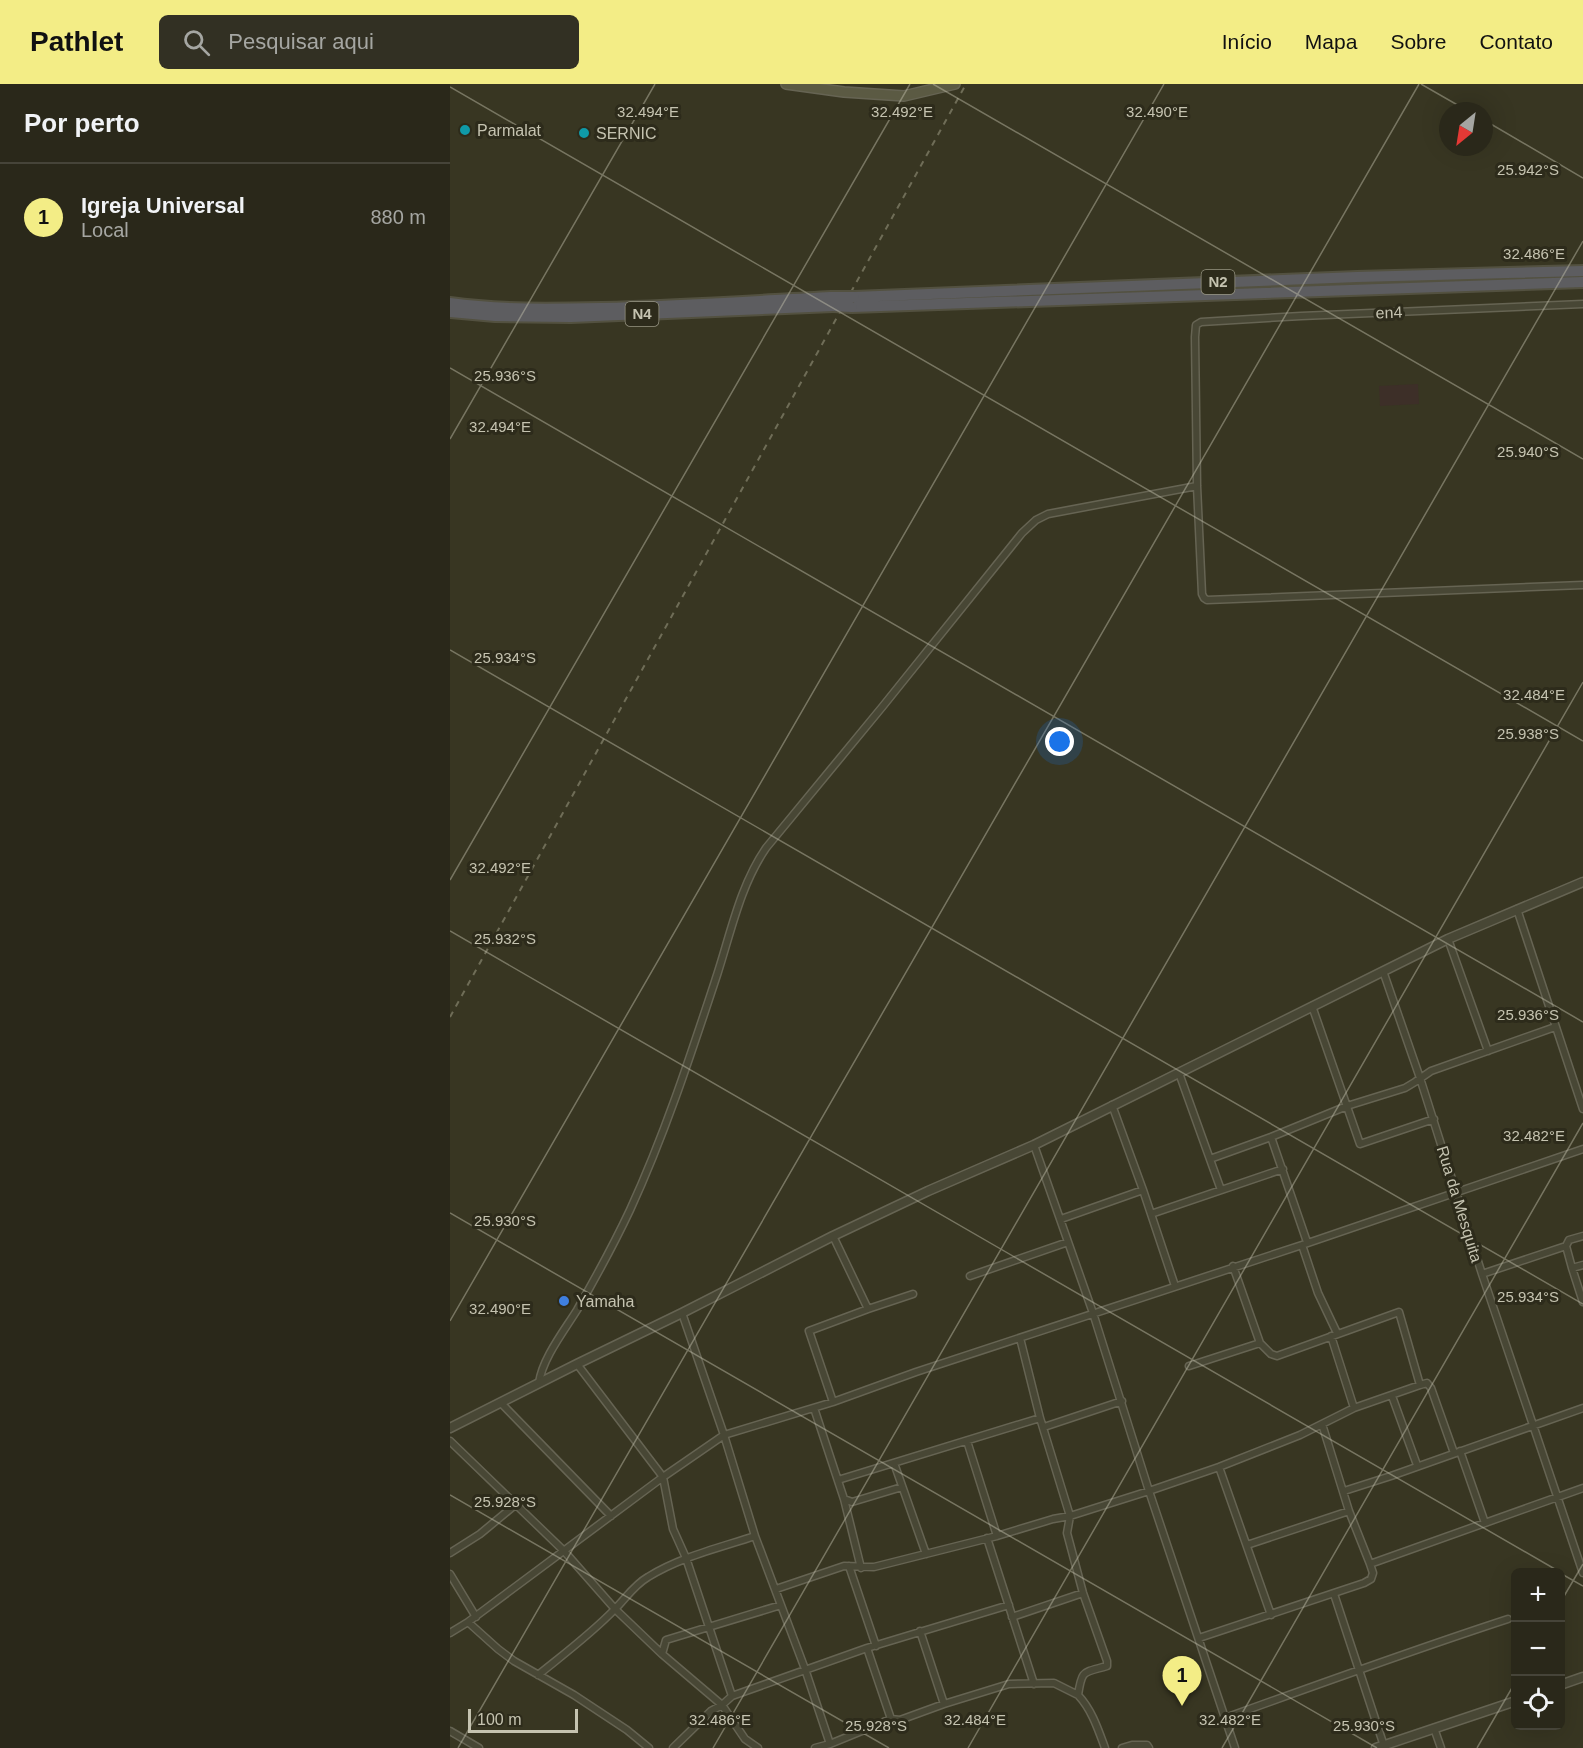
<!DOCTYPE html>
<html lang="pt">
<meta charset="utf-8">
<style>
body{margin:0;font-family:Helvetica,sans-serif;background:#323023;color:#f1f3f6}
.controls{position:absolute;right:18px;bottom:18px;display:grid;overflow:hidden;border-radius:9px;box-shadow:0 6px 24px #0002}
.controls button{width:54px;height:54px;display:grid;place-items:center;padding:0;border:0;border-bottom:2px solid #464439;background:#2a281a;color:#f1f3f6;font:30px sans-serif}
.compass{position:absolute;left:989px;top:18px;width:54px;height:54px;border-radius:50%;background:#2a281a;box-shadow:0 6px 24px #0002;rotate:210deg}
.scale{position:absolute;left:18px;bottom:15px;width:110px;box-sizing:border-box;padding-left:6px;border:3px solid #c5c3b0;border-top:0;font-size:16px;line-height:21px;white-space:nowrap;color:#c5c3b0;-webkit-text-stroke:4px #2d2b1b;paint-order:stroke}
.you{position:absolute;left:610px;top:658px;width:21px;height:21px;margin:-15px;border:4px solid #fff;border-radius:50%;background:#1a73e8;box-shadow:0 0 0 9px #1a73e833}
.badge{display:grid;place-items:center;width:39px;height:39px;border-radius:50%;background:#f3ed86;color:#111;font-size:20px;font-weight:700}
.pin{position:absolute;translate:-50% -50px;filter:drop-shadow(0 2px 3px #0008)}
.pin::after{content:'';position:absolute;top:32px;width:21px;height:18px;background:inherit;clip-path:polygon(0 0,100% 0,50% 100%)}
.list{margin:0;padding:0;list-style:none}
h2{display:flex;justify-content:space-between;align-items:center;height:78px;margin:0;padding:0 24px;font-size:26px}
h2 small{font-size:20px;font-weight:400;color:#a5a6a2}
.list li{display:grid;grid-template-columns:39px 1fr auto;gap:18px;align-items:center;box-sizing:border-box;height:108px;padding:0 24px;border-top:2px solid #464439}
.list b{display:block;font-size:22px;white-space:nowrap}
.list p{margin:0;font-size:20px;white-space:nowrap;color:#a5a6a2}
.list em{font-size:20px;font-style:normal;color:#a5a6a2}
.icon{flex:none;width:33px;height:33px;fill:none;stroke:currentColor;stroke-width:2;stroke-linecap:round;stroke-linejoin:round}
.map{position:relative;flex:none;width:1133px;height:1664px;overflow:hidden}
header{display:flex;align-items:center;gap:36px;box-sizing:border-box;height:84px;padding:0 30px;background:#f3ed86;color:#111}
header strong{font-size:28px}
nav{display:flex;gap:33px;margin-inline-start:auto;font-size:21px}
.search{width:420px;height:54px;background:#323023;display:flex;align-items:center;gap:15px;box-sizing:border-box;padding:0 21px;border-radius:9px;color:#a5a6a2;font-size:22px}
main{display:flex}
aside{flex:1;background:#2a281a}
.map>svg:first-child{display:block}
.green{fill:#3d2f28}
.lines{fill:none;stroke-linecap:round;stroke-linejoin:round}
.minor-casing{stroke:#666453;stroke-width:9}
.tertiary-casing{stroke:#666453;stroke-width:11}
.secondary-casing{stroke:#666453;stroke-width:12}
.trunk-casing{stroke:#535140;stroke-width:14}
.minor{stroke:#484735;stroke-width:6}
.tertiary{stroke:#484735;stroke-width:8}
.secondary{stroke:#5b5a43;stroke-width:9}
.trunk{stroke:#5d5d60;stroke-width:10}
.rail{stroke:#6f6d57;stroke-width:2;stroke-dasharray:6 6;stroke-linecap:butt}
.trunk-bridge-casing{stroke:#535140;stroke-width:14;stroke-linecap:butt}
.trunk-bridge{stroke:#5d5d60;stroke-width:10}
.ticks{fill:none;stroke:#c5c3b0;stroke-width:1.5;stroke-opacity:0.45}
.culture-dot{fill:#0f9aa8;stroke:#2d2b1b;stroke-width:2}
.shop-dot{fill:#3f7fe0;stroke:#2d2b1b;stroke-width:2}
.labels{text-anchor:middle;stroke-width:6;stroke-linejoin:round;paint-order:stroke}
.shield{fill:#2d2b1b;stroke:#979583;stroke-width:1.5}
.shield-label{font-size:15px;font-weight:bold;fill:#c5c3b0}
.poi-label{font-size:16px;fill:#c5c3b0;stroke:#2d2b1b;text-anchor:start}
.street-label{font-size:16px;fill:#c5c3b0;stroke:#2d2b1b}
.ticks-label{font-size:15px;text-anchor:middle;fill:#c5c3b0;stroke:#2d2b1b;stroke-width:6;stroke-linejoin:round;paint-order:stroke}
</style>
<header>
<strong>Pathlet</strong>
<div class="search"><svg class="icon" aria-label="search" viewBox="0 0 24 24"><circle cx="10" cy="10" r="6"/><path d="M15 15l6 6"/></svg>Pesquisar aqui</div>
<nav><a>Início</a><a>Mapa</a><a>Sobre</a><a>Contato</a></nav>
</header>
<main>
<aside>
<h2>Por perto<small></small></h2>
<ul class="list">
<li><span class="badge">1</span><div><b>Igreja Universal</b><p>Local</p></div><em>880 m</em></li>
</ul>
</aside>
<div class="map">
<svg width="1133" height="1664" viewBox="0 0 1133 1664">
<rect width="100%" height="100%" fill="#383622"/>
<!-- green -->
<path class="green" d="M 968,300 L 969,320 L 930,322 L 929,302 Z"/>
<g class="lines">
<defs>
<path id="minor" d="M 1133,220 L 851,232 L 751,238 L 746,241 L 745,253 L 747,402 L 752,510 L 754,514 L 757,516 L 1133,501
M 1067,825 L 1133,1025
M 998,855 L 1038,967
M 933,887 L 970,994 L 1032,1190 L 1133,1489
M 862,922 L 910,1060 L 984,1035
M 729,989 L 771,1106
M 662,1021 L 693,1106 L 725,1202
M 821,1053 L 857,1158
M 584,1061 L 643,1229 L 699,1407 L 785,1664
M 760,1075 L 821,1053 L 897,1022 L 955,1004 L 965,998 L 981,987 L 1105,943
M 701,1130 L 833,1085
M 611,1135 L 693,1106
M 383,1152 L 418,1225
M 852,1161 L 868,1209 L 887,1249
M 1116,1162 L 1122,1184 L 1133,1181
M 783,1182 L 810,1259 L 821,1270 L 827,1272 L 949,1228 L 970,1301
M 1122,1184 L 1133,1218
M 1032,1190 L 1116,1162 L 1119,1156 L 1133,1152
M 520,1192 L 618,1158
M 232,1229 L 274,1351 L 305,1452 L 355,1585 L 380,1660
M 881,1252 L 904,1324
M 127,1280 L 213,1393 L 223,1445 L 236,1474 L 282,1612
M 739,1282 L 810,1259
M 89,1299 C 92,1275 114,1247 127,1226 C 146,1193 164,1160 180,1126 C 215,1050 241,970 267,891 C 281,848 290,802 316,764 L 433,622 L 572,449 L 586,436 L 598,430 L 747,402
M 942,1312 L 967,1381
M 383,1318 L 359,1247 L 418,1225 L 463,1210
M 51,1319 L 161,1432
M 364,1324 L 394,1415 L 411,1484
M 872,1340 L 899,1427 L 920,1480
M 594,1343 L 672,1317
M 0,1357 L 114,1467 L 165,1525 L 212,1570 L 272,1621 L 295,1655 L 308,1664
M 517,1357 L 547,1452
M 1010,1367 L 1035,1439
M 444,1379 L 476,1470
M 769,1383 L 821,1531
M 388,1396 L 590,1334
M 894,1407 L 941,1392 L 1133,1324
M 394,1415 L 402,1418 L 452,1403
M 537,1454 L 584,1600
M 797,1461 L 899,1427
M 0,1469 L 30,1450 L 65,1421
M 399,1482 L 426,1562
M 0,1490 L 26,1533
M 326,1505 L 394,1482 L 424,1483 L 547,1452 L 603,1435 L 620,1432 L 699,1407 L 769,1383 L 850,1351 L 904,1324 L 970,1301 L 977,1299 L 981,1304 L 1004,1369
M 884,1510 L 934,1662
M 562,1533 L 633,1509
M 18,1538 L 48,1565 L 64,1577 L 124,1611 L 177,1646 L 199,1664
M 470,1547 L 494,1620
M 0,1549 L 18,1538 L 213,1393 L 274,1351 L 383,1318 L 466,1288 L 852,1161 L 1133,1065
M 749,1554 L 914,1499 L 921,1495 L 923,1489 L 920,1480 L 1133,1404
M 417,1564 L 441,1635
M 212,1570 L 216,1556 L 331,1521
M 88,1591 C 114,1570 142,1549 165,1525 C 176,1514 184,1501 198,1493 C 230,1473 269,1464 305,1452
M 628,1611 C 642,1626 648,1645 655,1664
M 775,1634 C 869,1600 963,1566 1058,1535
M 984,1644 L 991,1664
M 0,1647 L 29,1664
M 223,1664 L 261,1627 L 272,1621 L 282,1612 L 417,1564 L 559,1521
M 365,1664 L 380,1660 L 441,1635 L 450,1636 L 494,1620 L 559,1600 L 604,1599 L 628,1611 C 632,1585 633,1589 657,1582 L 657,1577 L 633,1509 L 617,1449 L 620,1432 L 590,1334 L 570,1254
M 672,1664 L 682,1661 L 697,1661 L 699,1664"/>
<path id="tertiary" d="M 0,1344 L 127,1280 L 232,1229 L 383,1152 L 478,1107 L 584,1061 L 998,855 L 1133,798
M 1110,1601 L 1133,1593
M 926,1664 L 1066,1617"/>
<path id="secondary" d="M 336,0 L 394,8 L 454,12 L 505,0"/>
<path id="trunk" d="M 404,213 L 907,193 L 1133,187
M 0,219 C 50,226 101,225 152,224 C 228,222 305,217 381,213
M 402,223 L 1133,198
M 0,228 L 45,232 L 121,233 L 383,222"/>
</defs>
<!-- minor casing -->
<use href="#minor" class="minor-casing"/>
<!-- tertiary casing -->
<use href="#tertiary" class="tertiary-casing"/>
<!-- secondary casing -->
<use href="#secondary" class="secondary-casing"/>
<!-- trunk casing -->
<use href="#trunk" class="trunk-casing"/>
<!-- minor -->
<use href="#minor" class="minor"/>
<!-- tertiary -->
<use href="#tertiary" class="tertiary"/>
<!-- secondary -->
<use href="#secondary" class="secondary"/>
<!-- trunk -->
<use href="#trunk" class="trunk"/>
<!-- rail -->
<path class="rail" d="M 0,933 L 516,0"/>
<defs>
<path id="trunk-bridge" d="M 381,213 L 404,213
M 383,222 L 402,223"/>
</defs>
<!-- trunk-bridge casing -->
<use href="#trunk-bridge" class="trunk-bridge-casing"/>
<!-- trunk-bridge -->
<use href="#trunk-bridge" class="trunk-bridge"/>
</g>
<!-- ticks -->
<path class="ticks" d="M 483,0 L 1133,375M 971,0 L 1018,27M 0,3 L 1133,657M 1034,36 L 1133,94M 0,284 L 1133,938M 0,355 L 205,0M 0,566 L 1133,1220M 0,796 L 460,0M 0,847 L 1110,1488M 0,1129 L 927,1664M 0,1237 L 714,0M 0,1411 L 439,1664M 1110,1489 L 1133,1502M 1110,1519 L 1133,1480M 8,1664 L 969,0M 263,1664 L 1133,157M 518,1664 L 1133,598M 772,1664 L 1133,1039M 1027,1664 L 1066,1597"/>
<!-- markers -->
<g class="culture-dot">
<circle cx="15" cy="46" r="6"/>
<circle cx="134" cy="49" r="6"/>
</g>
<circle class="shop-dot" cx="114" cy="1217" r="6"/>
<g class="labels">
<!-- shield labels -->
<g class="shield">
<rect x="751.5" y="186" width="33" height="24" rx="4.5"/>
<rect x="175.5" y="218" width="33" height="24" rx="4.5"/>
</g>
<g class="shield-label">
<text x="768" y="203">N2</text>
<text x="192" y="235">N4</text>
</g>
<!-- poi labels -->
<g class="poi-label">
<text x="27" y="52">Parmalat</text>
<text x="146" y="55">SERNIC</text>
<text x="126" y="1223">Yamaha</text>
</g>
<!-- street labels -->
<g class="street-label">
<text transform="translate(939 228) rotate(-2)" y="6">en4</text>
<text transform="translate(1010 1120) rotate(73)" y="6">Rua da Mesquita</text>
</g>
</g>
<g class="ticks-label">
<text x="198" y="33">32.494°E</text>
<text x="452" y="33">32.492°E</text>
<text x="707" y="33">32.490°E</text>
<text x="1078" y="91">25.942°S</text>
<text x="1084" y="175">32.486°E</text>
<text x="55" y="297">25.936°S</text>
<text x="50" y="348">32.494°E</text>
<text x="1078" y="373">25.940°S</text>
<text x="55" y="579">25.934°S</text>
<text x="1084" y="616">32.484°E</text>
<text x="1078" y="655">25.938°S</text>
<text x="50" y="789">32.492°E</text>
<text x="55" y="860">25.932°S</text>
<text x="1078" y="936">25.936°S</text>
<text x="1084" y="1057">32.482°E</text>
<text x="55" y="1142">25.930°S</text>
<text x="1078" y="1218">25.934°S</text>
<text x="50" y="1230">32.490°E</text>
<text x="55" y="1423">25.928°S</text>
<text x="270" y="1641">32.486°E</text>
<text x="525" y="1641">32.484°E</text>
<text x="780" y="1641">32.482°E</text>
<text x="426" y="1647">25.928°S</text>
<text x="914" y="1647">25.930°S</text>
</g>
</svg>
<div class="controls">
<button>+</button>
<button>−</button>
<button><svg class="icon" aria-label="locate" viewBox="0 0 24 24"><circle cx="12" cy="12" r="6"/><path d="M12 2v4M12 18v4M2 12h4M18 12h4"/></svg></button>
</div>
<svg class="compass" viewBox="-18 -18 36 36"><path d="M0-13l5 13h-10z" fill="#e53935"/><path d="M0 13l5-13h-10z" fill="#a5a6a2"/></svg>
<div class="scale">100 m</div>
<div class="you"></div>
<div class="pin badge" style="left:732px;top:1622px">1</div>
</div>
</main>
